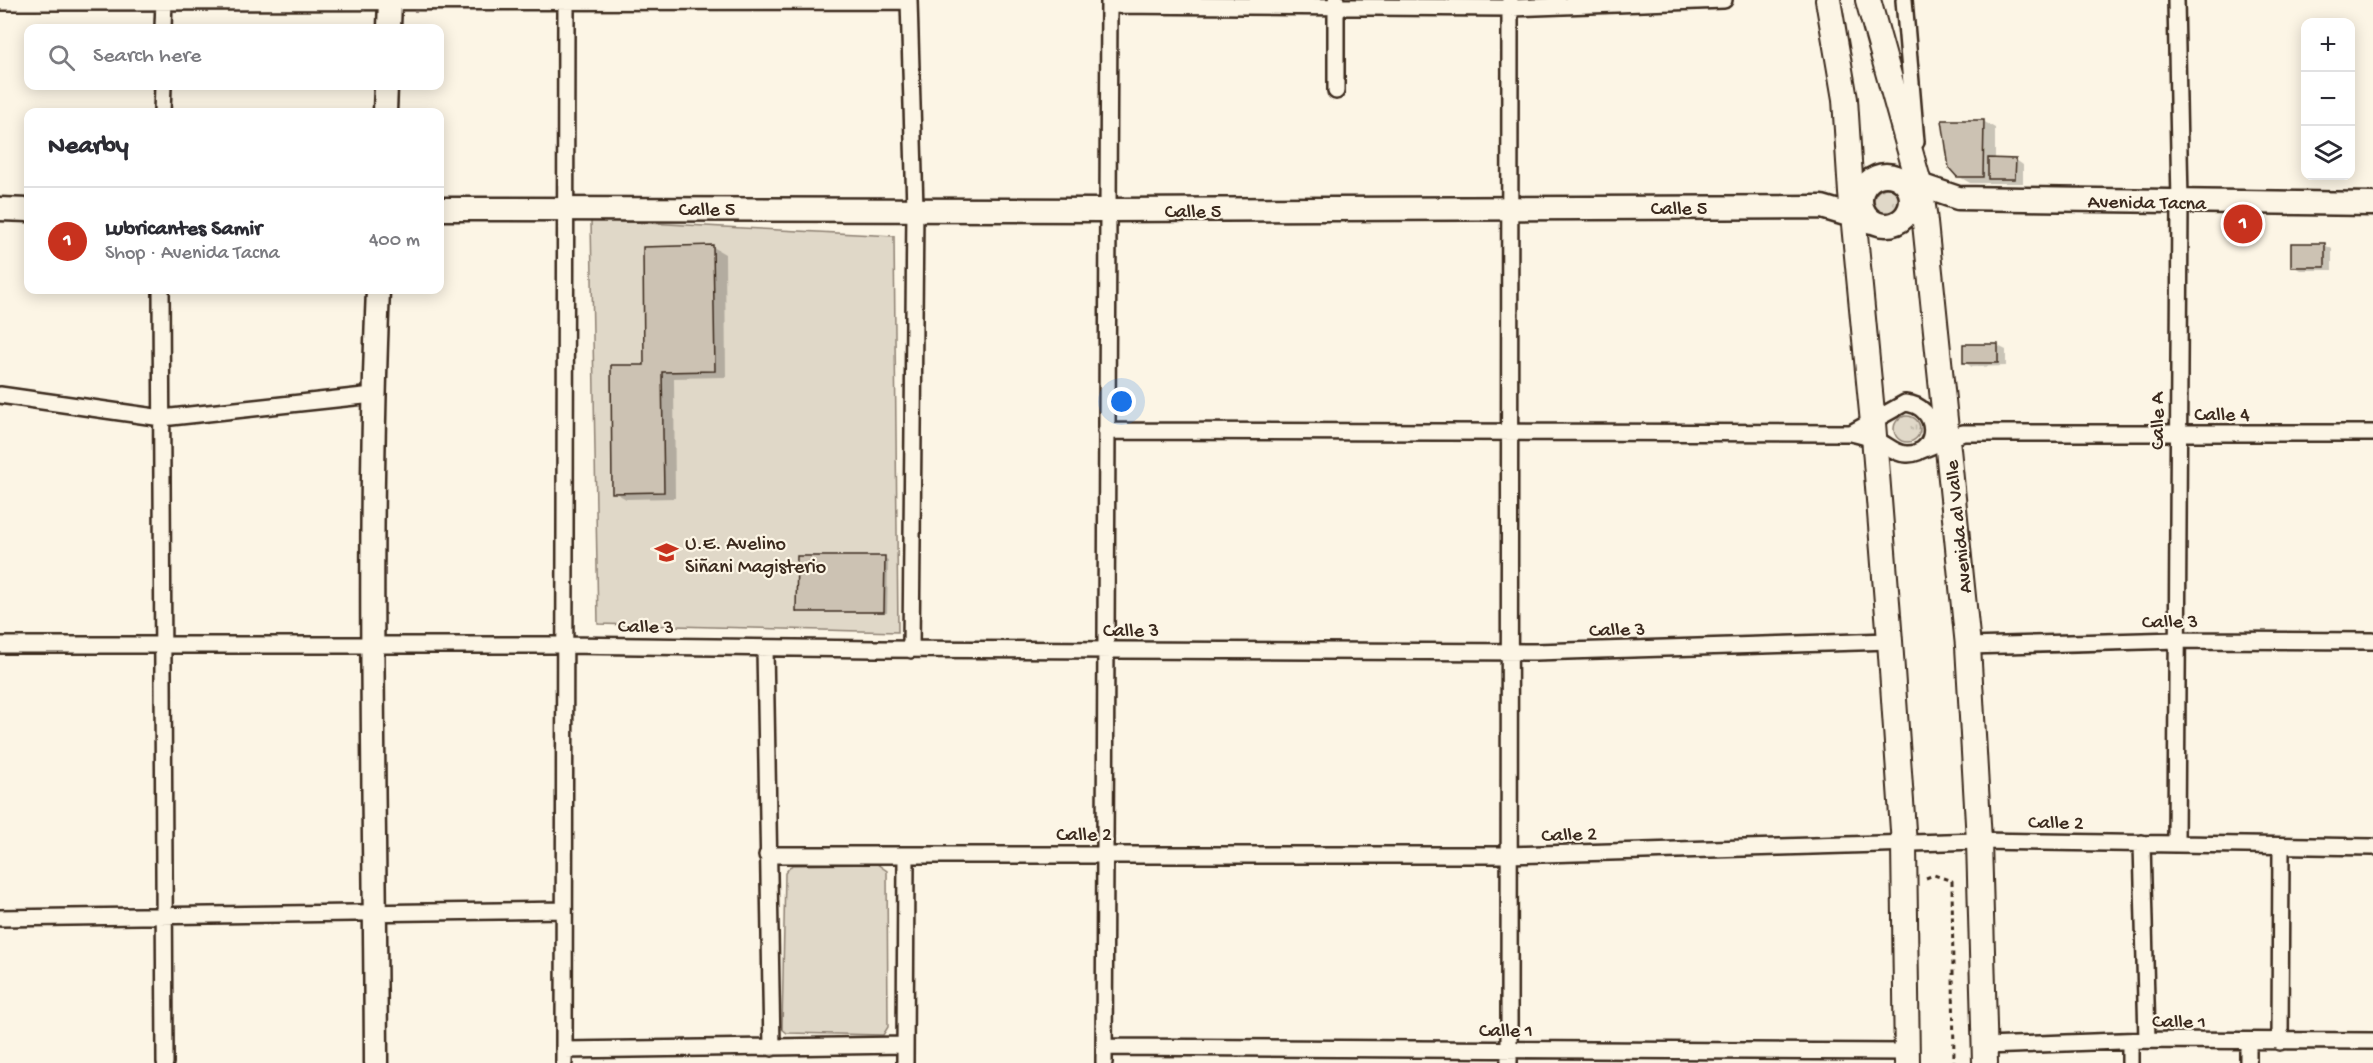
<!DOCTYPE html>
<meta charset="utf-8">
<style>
body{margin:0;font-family:"Gochi Hand",sans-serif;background:#f2f2f3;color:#2b2b33}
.controls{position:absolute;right:18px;top:18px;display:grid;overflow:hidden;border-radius:12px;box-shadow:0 3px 15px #0003}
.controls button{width:54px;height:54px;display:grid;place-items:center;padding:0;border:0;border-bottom:2px solid #e1e1e2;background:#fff;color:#2b2b33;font:30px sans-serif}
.you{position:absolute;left:1122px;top:402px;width:21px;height:21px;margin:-15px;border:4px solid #fff;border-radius:50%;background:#1a73e8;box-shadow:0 0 0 9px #1a73e833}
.badge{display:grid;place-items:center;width:39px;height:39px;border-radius:50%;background:#c8321e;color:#fff;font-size:20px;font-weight:700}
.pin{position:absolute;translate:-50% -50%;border:3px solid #fff;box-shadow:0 2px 6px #0006}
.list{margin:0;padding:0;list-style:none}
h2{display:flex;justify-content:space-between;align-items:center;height:78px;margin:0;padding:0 24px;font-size:26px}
h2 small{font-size:20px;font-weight:400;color:#7c7c81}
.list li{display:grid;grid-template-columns:39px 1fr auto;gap:18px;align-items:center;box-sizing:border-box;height:108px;padding:0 24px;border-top:2px solid #e1e1e2}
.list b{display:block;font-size:22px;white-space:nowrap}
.list p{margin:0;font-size:20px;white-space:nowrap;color:#7c7c81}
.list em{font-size:20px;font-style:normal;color:#7c7c81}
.icon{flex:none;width:33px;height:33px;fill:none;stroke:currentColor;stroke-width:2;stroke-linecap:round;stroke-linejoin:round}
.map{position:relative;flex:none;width:2373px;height:1063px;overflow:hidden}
.search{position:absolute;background:#fff;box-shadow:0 3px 15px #0003;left:24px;top:24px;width:420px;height:66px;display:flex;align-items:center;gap:15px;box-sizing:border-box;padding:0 21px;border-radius:12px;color:#7c7c81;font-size:22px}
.panel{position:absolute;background:#fff;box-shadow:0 3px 15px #0003;left:24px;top:108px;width:420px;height:186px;border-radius:12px}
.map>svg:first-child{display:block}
.grass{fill:url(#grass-tufts);stroke:#8e8173;stroke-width:1.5}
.park{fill:#e0d8c8;stroke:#8e8173;stroke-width:1.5}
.shadow{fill:#0003}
.building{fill:#ccc2b3;stroke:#3b2a1e;stroke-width:1.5}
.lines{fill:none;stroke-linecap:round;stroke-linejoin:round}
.minor-casing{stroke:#3b2a1e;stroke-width:20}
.secondary-casing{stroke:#3b2a1e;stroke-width:27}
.primary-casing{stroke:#3b2a1e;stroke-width:28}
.path{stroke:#3b2a1e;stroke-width:3;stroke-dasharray:4.5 4.5;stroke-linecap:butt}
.minor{stroke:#fcf5e5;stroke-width:15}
.secondary{stroke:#fcf5e5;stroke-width:22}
.primary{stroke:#fcf5e5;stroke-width:24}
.labels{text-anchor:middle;stroke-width:4.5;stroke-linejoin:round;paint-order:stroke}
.street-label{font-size:20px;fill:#3b2a1e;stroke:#fcf5e5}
.poi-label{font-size:20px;fill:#3b2a1e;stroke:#fcf5e5;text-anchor:start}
</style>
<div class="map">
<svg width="2373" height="1063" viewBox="0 0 2373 1063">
<defs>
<pattern id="grass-tufts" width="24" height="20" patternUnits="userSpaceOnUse" patternTransform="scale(1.5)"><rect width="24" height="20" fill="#e0d8c8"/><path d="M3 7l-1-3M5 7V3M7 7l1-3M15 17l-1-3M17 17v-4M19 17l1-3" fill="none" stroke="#c1baab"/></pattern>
</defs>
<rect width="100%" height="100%" fill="#fcf5e5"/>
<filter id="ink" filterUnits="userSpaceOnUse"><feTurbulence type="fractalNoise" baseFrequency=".0167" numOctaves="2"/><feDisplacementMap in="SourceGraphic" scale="12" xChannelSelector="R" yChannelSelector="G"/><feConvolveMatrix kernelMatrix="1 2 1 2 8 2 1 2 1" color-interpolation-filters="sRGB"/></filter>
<g filter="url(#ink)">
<!-- grass -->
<path class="grass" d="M1874 201a13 13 0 1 1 26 0a13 13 0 1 1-26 0Z
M1894 429a13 13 0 1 1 26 0a13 13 0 1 1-26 0Z"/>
<!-- park -->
<path class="park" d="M 591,220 L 894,236 L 898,632 L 598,624 Z
M 877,864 L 887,871 L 888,1027 L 883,1035 L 787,1033 L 782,1029 L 785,873 L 792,865 Z"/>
<!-- shadow -->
<path class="shadow" d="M 1983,121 L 1995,128 L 1995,160 L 2016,160 L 2023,165 L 2023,183 L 1970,183 L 1958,176 Z
M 2325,245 L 2332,249 L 2332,270 L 2300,270 L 2293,266 Z
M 713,247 L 725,254 L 726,377 L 674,378 L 675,498 L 626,499 L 614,492 L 645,366 Z
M 1964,346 L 1998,346 L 2006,350 L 2006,366 L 1972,367 L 1964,362 Z
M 884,558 L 888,560 L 887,613 L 798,611 Z"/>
<!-- building -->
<path class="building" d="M 1942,120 L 1984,120 L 1983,177 L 1957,177 L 1949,168 Z
M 1988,158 L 2016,159 L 2015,179 L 1988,179 Z
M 2291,243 L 2325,243 L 2325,267 L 2291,267 Z
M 713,245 L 715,371 L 662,372 L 664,492 L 612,493 L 611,365 L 644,365 L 643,247 Z
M 1963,344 L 1998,344 L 1998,363 L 1963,363 Z
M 797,556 L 885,556 L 884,612 L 796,612 Z"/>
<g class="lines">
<defs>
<path id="minor" d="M 909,0 L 915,209 L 911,650
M 1904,0 L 1916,142
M 2176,0 L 2180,202 L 2176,843
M 0,2 L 909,1
M 1109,5 L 1510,8 L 1724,0
M 163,28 L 164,0
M 1336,91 L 1336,0
M 162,112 L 163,86
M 161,290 L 165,1063
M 0,395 L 162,418 L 373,395
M 1905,403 C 1940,406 1940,453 1908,454 C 1895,455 1886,443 1874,439 C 1867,437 1859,435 1851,433 Z
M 1106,431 L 1851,433
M 1917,452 L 1963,433 L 2373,433
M 0,645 L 564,645 L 875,649 L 1535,652 L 1890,641
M 1968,646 L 2178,640 L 2373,641
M 765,648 L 772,1048
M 2142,843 L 2147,1040
M 767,855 L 1508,855 L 1979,841 L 2373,847
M 0,918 L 564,910
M 2248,1042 L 2248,1063
M 2280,1042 L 2281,847
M 1985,1046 L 2147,1040 L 2373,1041
M 1104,1047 L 1907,1052
M 564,1050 L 905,1045
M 564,1063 L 566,0
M 905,1063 L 906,855
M 1104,1063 L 1109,0
M 1509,1063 L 1510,0
M 2130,1063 L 2130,1041"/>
<path id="secondary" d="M 389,28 L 390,0
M 385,112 L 386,86
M1861 200a25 25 0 1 1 50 0a25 25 0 1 1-50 0Z
M 1899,178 L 1958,198 L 2373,204
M 0,209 L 28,210
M 440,209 L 1107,210 L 1822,207 L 1872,222
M 376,1063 C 375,805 367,547 378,290"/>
<path id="primary" d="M 1828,0 L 1845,99 L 1851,193 L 1873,423 L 1890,641 L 1904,845 L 1907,1063
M 1868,0 L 1920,187 L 1924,213 L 1968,646 L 1979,841 L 1985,1063"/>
</defs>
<!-- minor casing -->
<use href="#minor" class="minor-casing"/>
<!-- secondary casing -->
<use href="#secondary" class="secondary-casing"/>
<!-- primary casing -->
<use href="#primary" class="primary-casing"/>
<!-- path -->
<path class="path" d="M 1926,878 L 1934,875 L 1952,881 L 1954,1063"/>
<!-- minor -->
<use href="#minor" class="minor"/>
<!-- secondary -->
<use href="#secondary" class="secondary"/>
<!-- primary -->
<use href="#primary" class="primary"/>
</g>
</g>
<!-- icons -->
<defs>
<symbol id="school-bare" viewBox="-9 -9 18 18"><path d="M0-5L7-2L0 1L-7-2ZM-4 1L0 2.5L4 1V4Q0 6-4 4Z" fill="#c8321e" stroke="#fcf5e5" stroke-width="2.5" paint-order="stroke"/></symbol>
</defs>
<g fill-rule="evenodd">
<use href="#school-bare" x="650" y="536" width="33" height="33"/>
</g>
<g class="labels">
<!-- street labels -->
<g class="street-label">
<text transform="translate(2147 201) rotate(1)" y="7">Avenida Tacna</text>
<text x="1679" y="214">Calle 5</text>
<text x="707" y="215">Calle 5</text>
<text x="1193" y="217">Calle 5</text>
<text x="2222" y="420">Calle 4</text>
<text transform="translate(2156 421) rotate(-90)" y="7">Calle A</text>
<text transform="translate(1957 527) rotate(-96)" y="7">Avenida al Valle</text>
<text transform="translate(2170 620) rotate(-1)" y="7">Calle 3</text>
<text transform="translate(646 625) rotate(1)" y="7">Calle 3</text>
<text transform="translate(1617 628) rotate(-2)" y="7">Calle 3</text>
<text x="1131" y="636">Calle 3</text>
<text transform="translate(2056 821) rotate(1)" y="7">Calle 2</text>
<text x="1084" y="840">Calle 2</text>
<text transform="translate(1569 833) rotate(-2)" y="7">Calle 2</text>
<text transform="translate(2179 1020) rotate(1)" y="7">Calle 1</text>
<text x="1506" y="1036">Calle 1</text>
</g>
<!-- poi labels -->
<g class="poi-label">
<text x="685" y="549">U.E. Avelino<tspan x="685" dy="23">Siñani Magisterio</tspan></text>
</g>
</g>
</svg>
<div class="controls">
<button>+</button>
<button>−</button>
<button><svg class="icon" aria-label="layers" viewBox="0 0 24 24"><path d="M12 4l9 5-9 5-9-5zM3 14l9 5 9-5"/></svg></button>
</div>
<div class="you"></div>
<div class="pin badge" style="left:2243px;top:224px">1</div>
<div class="search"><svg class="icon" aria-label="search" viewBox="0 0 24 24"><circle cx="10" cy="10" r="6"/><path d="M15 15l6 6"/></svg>Search here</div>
<section class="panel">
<h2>Nearby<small></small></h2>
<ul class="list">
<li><span class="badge">1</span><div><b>Lubricantes Samir</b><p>Shop · Avenida Tacna</p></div><em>400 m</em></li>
</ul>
</section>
</div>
